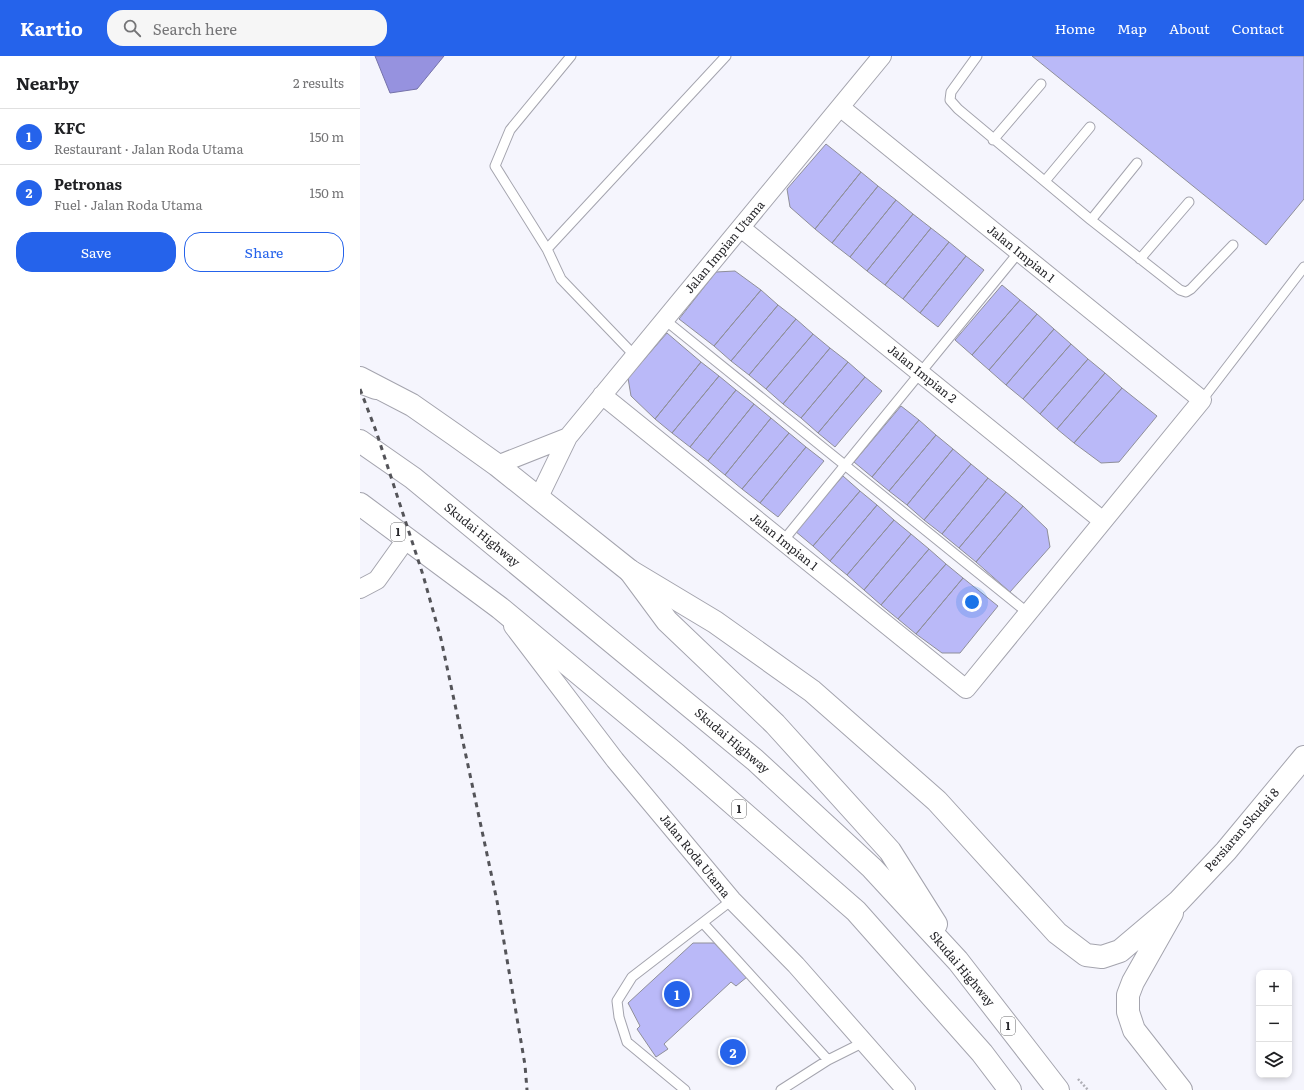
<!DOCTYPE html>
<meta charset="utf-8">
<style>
body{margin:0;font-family:Literata,serif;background:#f6f6f6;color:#202124}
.controls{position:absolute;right:12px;bottom:12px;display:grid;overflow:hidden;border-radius:8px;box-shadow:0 2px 6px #0003}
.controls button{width:36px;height:36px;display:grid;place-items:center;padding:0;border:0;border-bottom:1px solid #e0e0e0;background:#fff;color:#202124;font:20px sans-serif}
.you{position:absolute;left:612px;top:546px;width:14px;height:14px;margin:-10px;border:3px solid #fff;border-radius:50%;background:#1a73e8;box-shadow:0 0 0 6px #1a73e833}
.badge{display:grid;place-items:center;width:26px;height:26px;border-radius:50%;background:#2563eb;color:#fff;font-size:13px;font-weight:700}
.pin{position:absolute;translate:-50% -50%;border:2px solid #fff;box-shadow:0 1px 4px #0006}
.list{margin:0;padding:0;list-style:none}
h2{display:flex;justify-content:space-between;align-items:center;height:52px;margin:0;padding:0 16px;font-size:17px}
h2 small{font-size:13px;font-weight:400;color:#757577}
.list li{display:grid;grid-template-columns:26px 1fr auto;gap:12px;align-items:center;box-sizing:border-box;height:56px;padding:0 16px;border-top:1px solid #e0e0e0}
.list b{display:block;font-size:15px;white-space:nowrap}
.list p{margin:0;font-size:13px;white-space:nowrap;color:#757577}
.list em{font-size:13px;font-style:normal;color:#757577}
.actions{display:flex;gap:8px;padding:12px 16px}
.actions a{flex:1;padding:9px 0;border:1px solid #2563eb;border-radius:16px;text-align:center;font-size:14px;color:#2563eb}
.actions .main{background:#2563eb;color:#fff}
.icon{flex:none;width:22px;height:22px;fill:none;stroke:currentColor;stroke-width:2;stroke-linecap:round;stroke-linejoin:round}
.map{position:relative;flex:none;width:944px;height:1034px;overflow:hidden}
header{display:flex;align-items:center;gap:24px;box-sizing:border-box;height:56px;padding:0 20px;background:#2563eb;color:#fff}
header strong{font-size:19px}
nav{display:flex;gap:22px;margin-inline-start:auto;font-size:14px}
.search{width:280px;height:36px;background:#f6f6f6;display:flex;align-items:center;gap:10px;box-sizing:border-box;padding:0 14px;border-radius:16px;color:#757577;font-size:15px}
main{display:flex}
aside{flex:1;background:#fff}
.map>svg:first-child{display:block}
.water{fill:#9692df;stroke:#7572a9}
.building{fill:#bab9f8;stroke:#8f8f99}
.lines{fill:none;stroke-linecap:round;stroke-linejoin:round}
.lane-casing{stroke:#a4a4ae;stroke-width:11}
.street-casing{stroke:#a4a4ae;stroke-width:20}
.secondary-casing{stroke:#a4a4ae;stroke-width:24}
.highway-casing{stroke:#a4a4ae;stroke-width:24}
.path{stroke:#afafb6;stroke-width:2.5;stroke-dasharray:2 2;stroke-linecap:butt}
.lane{stroke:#fff;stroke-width:9}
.street{stroke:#fff;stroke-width:18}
.secondary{stroke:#fff;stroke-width:22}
.highway{stroke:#fff;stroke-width:22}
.rail{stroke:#545459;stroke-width:3;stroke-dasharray:5 5;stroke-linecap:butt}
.labels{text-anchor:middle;stroke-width:3;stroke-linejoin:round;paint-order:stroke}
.shield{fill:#fff;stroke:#68686b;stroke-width:1}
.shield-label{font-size:11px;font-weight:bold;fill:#27272b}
.street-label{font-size:12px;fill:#27272b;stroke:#fff}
</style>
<header>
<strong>Kartio</strong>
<div class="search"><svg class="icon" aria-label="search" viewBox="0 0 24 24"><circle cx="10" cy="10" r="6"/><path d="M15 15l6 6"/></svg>Search here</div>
<nav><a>Home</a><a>Map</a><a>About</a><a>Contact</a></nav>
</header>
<main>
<aside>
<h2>Nearby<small>2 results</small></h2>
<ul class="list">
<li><span class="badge">1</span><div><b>KFC</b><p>Restaurant · Jalan Roda Utama</p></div><em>150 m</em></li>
<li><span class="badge">2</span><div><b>Petronas</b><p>Fuel · Jalan Roda Utama</p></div><em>150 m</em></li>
</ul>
<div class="actions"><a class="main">Save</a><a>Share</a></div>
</aside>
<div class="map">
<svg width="944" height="1034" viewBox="0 0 944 1034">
<rect width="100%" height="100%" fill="#f5f5fd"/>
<!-- water -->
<path class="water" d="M 15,0 L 84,0 L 57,33 L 30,37 Z"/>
<!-- building -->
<path class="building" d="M 672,0 L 944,0 L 944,143 L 906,189 Z
M 466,88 L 501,116 L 455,173 L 430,151 L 427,133 Z
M 501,116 L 518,130 L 472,187 L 455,173 Z
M 518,130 L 536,144 L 490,201 L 472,187 Z
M 536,144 L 553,158 L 507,215 L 490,201 Z
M 553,158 L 571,172 L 525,229 L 507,215 Z
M 571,172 L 589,186 L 543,243 L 525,229 Z
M 589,186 L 606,200 L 560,257 L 543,243 Z
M 606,200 L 624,214 L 578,271 L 560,257 Z
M 375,215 L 401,234 L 354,290 L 319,263 L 356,216 Z
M 642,229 L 660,244 L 612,299 L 595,284 Z
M 401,234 L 418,249 L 371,305 L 354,290 Z
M 660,244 L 677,258 L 629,314 L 612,299 Z
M 418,249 L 436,263 L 389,319 L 371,305 Z
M 677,258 L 694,273 L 646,329 L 629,314 Z
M 436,263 L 453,278 L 406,333 L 389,319 Z
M 694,273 L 711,288 L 663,343 L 646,329 Z
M 307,277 L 341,306 L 295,363 L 271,340 L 268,322 Z
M 453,278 L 470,292 L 423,348 L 406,333 Z
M 711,288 L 728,303 L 680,358 L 663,343 Z
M 470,292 L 488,306 L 441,362 L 423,348 Z
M 728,303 L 745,317 L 697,373 L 680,358 Z
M 341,306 L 359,320 L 312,377 L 295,363 Z
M 488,306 L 505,321 L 458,377 L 441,362 Z
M 745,317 L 762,332 L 714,387 L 697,373 Z
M 359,320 L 376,334 L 330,391 L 312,377 Z
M 505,321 L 522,335 L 475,391 L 458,377 Z
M 762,332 L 797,360 L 759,406 L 741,407 L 714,387 Z
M 376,334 L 394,348 L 348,405 L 330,391 Z
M 394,348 L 411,362 L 365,419 L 348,405 Z
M 541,350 L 559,364 L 512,421 L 494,406 Z
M 411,362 L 429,377 L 382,433 L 365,419 Z
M 559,364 L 576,379 L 529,435 L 512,421 Z
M 429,377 L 446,391 L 400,447 L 382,433 Z
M 576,379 L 593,393 L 547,449 L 529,435 Z
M 446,391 L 464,405 L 418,461 L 400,447 Z
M 593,393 L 611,408 L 564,464 L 547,449 Z
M 611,408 L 628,422 L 582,478 L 564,464 Z
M 483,420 L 500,435 L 453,490 L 435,475 Z
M 628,422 L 646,436 L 599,492 L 582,478 Z
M 500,435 L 517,449 L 470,505 L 453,490 Z
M 646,436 L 663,450 L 616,506 L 599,492 Z
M 517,449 L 534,464 L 487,519 L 470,505 Z
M 663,450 L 687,473 L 690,491 L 650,536 L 616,506 Z
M 534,464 L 551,478 L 504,534 L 487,519 Z
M 551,478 L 569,493 L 521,549 L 504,534 Z
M 569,493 L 586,508 L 538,563 L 521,549 Z
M 586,508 L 603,522 L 556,578 L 538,563 Z
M 603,522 L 638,550 L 600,597 L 582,597 L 556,578 Z
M 333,887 L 354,887 L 387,921 L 376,930 L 371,926 L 304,988 L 308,993 L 296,1001 L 277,973 L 280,970 L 268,947 Z"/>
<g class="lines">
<defs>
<path id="lane" d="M 211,0 L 150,74 L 135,110 L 187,193 L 201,223 L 275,300
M 617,0 L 591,36 L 590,44 L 598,53 L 731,164 L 820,234 L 826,236 L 831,233 L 873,189
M 633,84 L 681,28
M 685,125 L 730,71
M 731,164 L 777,107
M 187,193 L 366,0
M 780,203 L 829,146
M 305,264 L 668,557
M 842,344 L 944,211
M 423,485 L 659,196
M 343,867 L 468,1004
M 325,1034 L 267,986 L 259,961 L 257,945 L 272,921 L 372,844
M 421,1034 L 468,1004 L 504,986"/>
<path id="street" d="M 381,172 L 743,465
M 242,339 L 606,633 L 842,344 L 480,51
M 137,409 L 208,381
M 178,443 L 208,381 L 522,0
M 0,533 L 17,524 L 47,482
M 153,570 L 255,704 L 372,844 L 436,909 L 546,1034"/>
<path id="secondary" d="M 0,322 L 52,349 L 95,379 L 137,409 L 270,515 L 355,566 L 452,635 L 577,745 L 697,877 L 726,899 L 742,901 L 760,895 L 818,846 L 866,795 L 944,701
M 812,857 L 773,926 L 768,939 L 768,956 L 774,974 L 821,1034"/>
<path id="highway" d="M 0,326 L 16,332
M 0,385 L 53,422 L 395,704 L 512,812 L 598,905 L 698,1034
M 0,448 L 140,552 L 317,699 L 496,855 L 622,997 L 650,1034
M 270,515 L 307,565 L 415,668 L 530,795 L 576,868"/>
</defs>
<!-- lane casing -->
<use href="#lane" class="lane-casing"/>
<!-- street casing -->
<use href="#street" class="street-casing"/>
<!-- secondary casing -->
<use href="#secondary" class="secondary-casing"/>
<!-- highway casing -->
<use href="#highway" class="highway-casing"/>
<!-- path -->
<path class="path" d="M 718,1023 L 728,1034"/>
<!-- lane -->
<use href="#lane" class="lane"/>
<!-- street -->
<use href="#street" class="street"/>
<!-- secondary -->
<use href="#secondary" class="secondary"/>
<!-- highway -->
<use href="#highway" class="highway"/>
<!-- rail -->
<path class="rail" d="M 0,333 L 16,375 L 63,519 L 81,583 L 137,845 L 165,1009 L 167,1034"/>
</g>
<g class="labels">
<!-- shield labels -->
<g class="shield">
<rect x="31" y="467" width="14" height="18" rx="3"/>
<rect x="372" y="744" width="14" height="18" rx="3"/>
<rect x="641" y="961" width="14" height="18" rx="3"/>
</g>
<g class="shield-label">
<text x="38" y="480">1</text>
<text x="379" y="757">1</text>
<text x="648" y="974">1</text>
</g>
<!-- street labels -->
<g class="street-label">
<text transform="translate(365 191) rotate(-50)" y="4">Jalan Impian Utama</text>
<text transform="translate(661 198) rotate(39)" y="4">Jalan Impian 1</text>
<text transform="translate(562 318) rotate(39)" y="4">Jalan Impian 2</text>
<text transform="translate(122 479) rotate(39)" y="4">Skudai Highway</text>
<text transform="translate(424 486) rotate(39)" y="4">Jalan Impian 1</text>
<text transform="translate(372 685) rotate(40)" y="4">Skudai Highway</text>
<text transform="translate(882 774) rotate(-49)" y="4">Persiaran Skudai 8</text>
<text transform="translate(335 800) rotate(51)" y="4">Jalan Roda Utama</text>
<text transform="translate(602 913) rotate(50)" y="4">Skudai Highway</text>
</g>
</g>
</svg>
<div class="controls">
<button>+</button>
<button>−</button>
<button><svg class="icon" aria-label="layers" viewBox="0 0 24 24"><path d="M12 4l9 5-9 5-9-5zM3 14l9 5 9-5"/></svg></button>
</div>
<div class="you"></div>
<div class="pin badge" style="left:317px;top:938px">1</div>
<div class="pin badge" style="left:373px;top:996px">2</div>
</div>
</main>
